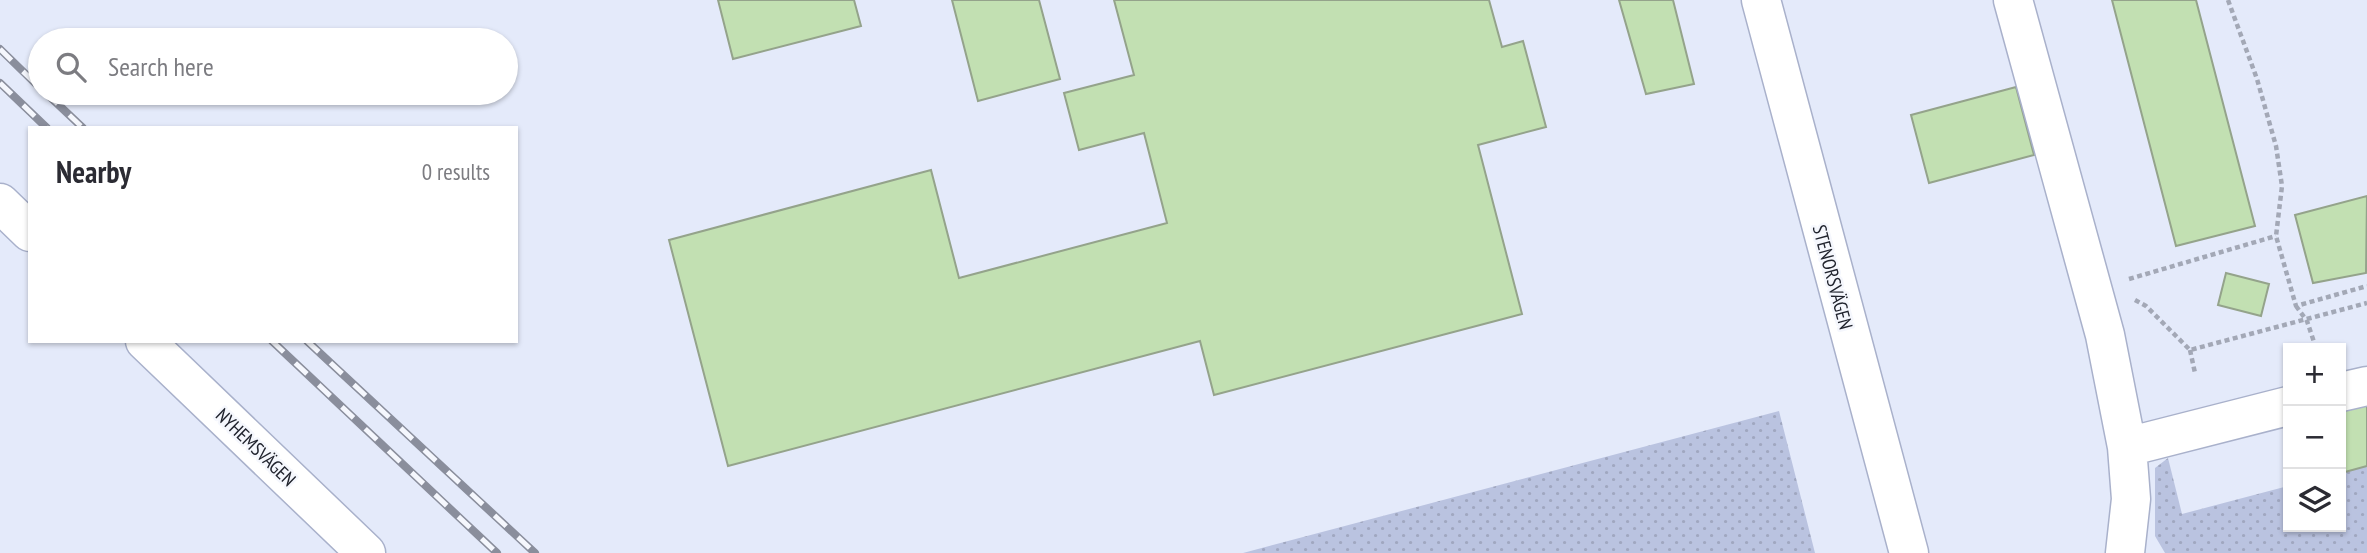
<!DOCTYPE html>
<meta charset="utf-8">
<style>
body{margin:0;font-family:"PT Sans Narrow",sans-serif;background:#f2f2f3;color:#2b2b33}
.controls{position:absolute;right:21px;bottom:21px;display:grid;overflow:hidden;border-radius:0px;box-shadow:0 2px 5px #0004}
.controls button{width:63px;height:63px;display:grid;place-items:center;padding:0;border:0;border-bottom:2px solid #e1e1e2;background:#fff;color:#2b2b33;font:35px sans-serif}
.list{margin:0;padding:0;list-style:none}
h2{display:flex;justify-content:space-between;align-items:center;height:91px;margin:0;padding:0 28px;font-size:30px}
h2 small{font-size:23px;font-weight:400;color:#7c7c81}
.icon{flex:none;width:38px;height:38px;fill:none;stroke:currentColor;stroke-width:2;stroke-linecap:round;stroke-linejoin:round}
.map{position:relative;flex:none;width:2367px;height:553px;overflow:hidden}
.search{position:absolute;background:#fff;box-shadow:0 2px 5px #0004;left:28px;top:28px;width:490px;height:77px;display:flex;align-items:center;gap:18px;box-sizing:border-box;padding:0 24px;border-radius:38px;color:#7c7c81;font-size:26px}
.panel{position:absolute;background:#fff;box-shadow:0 2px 5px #0004;left:28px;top:126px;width:490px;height:217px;border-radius:0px}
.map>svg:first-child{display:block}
.grass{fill:url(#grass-dots)}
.building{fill:#c2e0b2;stroke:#94a38b;stroke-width:2}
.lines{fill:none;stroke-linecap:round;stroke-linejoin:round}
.minor-casing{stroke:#a9b1cb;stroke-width:41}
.path{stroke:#a3a8b6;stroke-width:4.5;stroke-dasharray:5 3.5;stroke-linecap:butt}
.minor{stroke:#fff;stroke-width:38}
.rail-casing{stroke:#8a8e9c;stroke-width:8}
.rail{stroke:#f5f7fd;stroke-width:5;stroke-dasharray:16;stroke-linecap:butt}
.labels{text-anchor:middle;stroke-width:5;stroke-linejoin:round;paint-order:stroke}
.street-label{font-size:19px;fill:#20232d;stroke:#f5f7fd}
</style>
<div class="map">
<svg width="2367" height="553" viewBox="0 0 2367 553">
<defs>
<pattern id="grass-dots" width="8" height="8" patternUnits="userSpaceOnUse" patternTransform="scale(1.75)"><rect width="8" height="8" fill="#bac3e0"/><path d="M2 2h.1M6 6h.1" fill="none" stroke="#a0a7c0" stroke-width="1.8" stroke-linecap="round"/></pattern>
</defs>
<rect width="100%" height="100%" fill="#e4eafa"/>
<!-- grass -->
<path class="grass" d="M 1779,411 L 1815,553 L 1243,553 Z
M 2168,458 L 2182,514 L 2288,486 L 2288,527 L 2341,527 L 2341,472 L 2367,465 L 2367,553 L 2165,553 L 2155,536 L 2155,468 Z"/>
<!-- building -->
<path class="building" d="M 718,0 L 854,0 L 861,26 L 733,59 Z
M 952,0 L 1039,0 L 1060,79 L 978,101 Z
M 1114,0 L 1489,0 L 1502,47 L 1523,41 L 1546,127 L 1478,145 L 1522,314 L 1214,395 L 1200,341 L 728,466 L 669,240 L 931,170 L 959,278 L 1167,223 L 1144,133 L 1079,150 L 1064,93 L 1134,75 Z
M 1619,0 L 1673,0 L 1694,84 L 1646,94 Z
M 2112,0 L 2196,0 L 2255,226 L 2176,246 Z
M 2016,87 L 2034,155 L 1929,183 L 1911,115 Z
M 2367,196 L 2366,273 L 2313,283 L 2295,215 Z
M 2226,273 L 2269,284 L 2261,316 L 2218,305 Z
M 2367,399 L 2367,466 L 2345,472 L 2341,454 L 2341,406 Z"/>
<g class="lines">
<defs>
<path id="minor" d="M 1761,0 L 1909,553
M 2013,0 L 2105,335 L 2127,447
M 0,203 L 30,232
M 145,341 L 366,553
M 2341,392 L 2367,386
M 2125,553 L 2131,499 L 2127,447 L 2288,406"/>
</defs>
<!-- minor casing -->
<use href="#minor" class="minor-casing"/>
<!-- path -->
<path class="path" d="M 2228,0 L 2257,79 L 2276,146 L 2282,186 L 2276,236 L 2296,306 L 2367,286
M 2129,279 L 2276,236
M 2135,300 L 2146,306 L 2190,350 L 2367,303
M 2296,306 L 2307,321 L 2314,342
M 2190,350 L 2195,373"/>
<!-- minor -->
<use href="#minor" class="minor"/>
<defs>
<path id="rail" d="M 0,49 L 40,88
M 0,83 L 47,128
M 46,93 L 83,128
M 272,341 L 497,553
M 307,341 L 535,553"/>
</defs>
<!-- rail casing -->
<use href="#rail" class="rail-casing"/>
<!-- rail -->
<use href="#rail" class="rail"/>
</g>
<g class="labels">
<!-- street labels -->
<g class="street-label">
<text transform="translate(1833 277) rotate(75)" y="7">STENORSVÄGEN</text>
<text transform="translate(256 447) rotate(44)" y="7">NYHEMSVÄGEN</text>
</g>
</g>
</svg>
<div class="controls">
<button>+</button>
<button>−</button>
<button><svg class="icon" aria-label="layers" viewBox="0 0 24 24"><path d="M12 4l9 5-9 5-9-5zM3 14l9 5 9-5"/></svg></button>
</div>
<div class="search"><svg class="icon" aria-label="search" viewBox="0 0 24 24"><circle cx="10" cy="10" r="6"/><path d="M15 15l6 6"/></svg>Search here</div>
<section class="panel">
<h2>Nearby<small>0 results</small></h2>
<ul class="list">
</ul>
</section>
</div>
